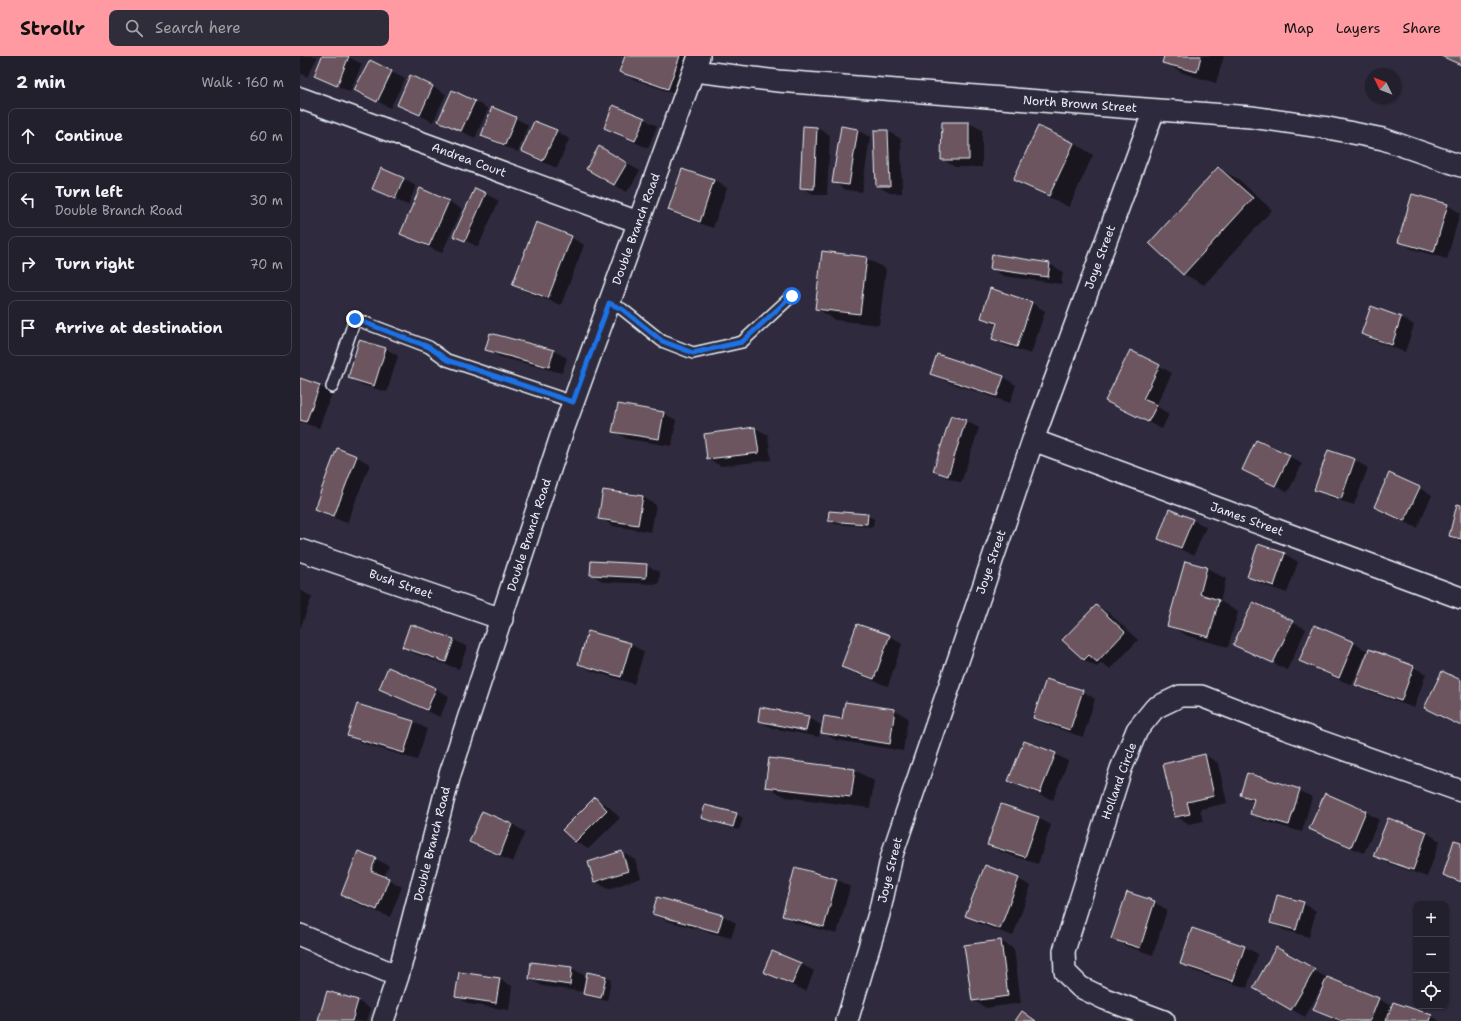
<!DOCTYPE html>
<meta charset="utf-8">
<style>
body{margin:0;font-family:"Shantell Sans",sans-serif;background:#2f2d3a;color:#f1f3f6}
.controls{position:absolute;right:12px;bottom:12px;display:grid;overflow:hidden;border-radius:8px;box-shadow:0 1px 3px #0004}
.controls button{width:36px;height:36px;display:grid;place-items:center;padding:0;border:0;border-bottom:1px solid #403e4a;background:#23202e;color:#f1f3f6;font:20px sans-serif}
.compass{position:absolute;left:1065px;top:12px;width:36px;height:36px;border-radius:50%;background:#23202e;box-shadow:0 1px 3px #0004;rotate:313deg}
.stop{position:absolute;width:12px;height:12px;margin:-9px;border:3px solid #1a73e8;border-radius:50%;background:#fff}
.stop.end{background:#1a73e8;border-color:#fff;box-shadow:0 1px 4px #0008}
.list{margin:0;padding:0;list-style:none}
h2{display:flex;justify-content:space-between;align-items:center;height:52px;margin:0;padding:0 16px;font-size:17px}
h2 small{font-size:13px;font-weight:400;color:#a3a3aa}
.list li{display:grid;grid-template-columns:26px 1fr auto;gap:12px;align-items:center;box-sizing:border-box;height:56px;margin:0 8px 8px;padding:0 8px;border:1px solid #403e4a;border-radius:8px}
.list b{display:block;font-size:15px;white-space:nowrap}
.list p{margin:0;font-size:13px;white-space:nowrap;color:#a3a3aa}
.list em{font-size:13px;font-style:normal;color:#a3a3aa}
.icon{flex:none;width:22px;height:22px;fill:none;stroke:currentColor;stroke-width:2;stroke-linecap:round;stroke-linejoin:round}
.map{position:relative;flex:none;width:1161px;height:965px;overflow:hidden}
header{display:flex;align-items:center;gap:24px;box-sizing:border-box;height:56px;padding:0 20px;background:#ff9aa2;color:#111}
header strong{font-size:19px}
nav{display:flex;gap:22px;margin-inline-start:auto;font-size:14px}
.search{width:280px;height:36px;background:#2f2d3a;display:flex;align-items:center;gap:10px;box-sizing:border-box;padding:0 14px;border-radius:8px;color:#a3a3aa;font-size:15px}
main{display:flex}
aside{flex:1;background:#23202e}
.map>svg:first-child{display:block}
.shadow{fill:#0007}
.building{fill:#6c555e;stroke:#e8f1f8}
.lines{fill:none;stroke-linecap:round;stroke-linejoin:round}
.service-casing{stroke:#e8f1f8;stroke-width:14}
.minor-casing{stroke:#e8f1f8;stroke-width:24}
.service{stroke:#2f2a3d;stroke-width:11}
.minor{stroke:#2f2a3d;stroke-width:21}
.route{stroke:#1a73e8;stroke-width:5}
.labels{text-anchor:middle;stroke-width:3;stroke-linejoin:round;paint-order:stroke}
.street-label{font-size:12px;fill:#e8f1f8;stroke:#2f2a3d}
</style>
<header>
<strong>Strollr</strong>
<div class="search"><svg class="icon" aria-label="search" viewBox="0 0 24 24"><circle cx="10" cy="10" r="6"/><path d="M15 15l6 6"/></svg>Search here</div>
<nav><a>Map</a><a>Layers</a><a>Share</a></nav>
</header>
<main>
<aside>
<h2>2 min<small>Walk · 160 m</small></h2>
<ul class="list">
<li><svg class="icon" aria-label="ahead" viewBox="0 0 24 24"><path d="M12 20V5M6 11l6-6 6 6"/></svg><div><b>Continue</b></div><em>60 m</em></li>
<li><svg class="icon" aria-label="left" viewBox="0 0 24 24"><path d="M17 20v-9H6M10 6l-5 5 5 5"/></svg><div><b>Turn left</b><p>Double Branch Road</p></div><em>30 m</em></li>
<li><svg class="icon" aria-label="right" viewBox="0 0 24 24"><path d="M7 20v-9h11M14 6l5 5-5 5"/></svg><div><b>Turn right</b></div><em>70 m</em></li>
<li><svg class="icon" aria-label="arrive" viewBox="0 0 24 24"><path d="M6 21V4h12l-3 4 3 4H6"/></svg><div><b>Arrive at destination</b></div></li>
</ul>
</aside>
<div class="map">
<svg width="1161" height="965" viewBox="0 0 1161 965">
<rect width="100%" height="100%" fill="#2f2a3d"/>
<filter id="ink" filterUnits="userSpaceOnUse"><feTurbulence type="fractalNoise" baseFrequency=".025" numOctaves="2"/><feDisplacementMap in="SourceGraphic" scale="8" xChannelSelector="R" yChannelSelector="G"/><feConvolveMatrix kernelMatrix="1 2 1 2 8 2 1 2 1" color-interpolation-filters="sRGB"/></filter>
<g filter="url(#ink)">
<!-- shadow -->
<path class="shadow" d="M 0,0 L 18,0 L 7,21 L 0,17 Z
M 23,0 L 47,0 L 62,8 L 50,36 L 15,19 Z
M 326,0 L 387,0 L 394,4 L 381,40 L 333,23 L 320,15 Z
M 865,0 L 924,0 L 916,27 L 883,17 L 863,6 Z
M 1140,0 L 1161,0 L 1161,10 Z
M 70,5 L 105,23 L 90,52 L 68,40 Z
M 133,31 L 146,38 L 133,66 L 98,48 Z
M 175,45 L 188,53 L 175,82 L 140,65 Z
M 215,62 L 228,69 L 218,96 L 196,87 L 183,80 Z
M 344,63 L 357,70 L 348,92 L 318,79 L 305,71 Z
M 643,67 L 669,67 L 682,74 L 682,111 L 655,111 L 642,103 Z
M 517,72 L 530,79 L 527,139 L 515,139 L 501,131 Z
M 557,74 L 570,81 L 562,136 L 546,134 L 533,126 Z
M 256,75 L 269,83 L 257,112 L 235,103 L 222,95 Z
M 588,75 L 601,83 L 602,137 L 590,137 L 577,130 Z
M 774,87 L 793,99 L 769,151 L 734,134 L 714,123 Z
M 299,92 L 340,115 L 327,136 L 287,113 Z
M 918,112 L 938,123 L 972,154 L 904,229 L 884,218 Z
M 383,114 L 414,124 L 427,132 L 413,172 L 382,161 L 369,154 Z
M 103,123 L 116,130 L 108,149 L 86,140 L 73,132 Z
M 121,133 L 149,146 L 162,153 L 142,197 L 114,185 L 101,177 Z
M 186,138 L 199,145 L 178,191 L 155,179 Z
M 1147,149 L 1160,157 L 1147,203 L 1112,193 L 1099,185 Z
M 271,181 L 284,189 L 261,249 L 226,236 L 213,228 Z
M 566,202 L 586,213 L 579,269 L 535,264 L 516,252 Z
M 750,208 L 763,216 L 761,228 L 704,220 L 691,212 Z
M 691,234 L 732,247 L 745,255 L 731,298 L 706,290 L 693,282 L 697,270 L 682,261 Z
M 1071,251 L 1101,261 L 1114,269 L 1105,296 L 1075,285 L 1062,278 Z
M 85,292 L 98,300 L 87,336 L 62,329 L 49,321 Z
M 187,293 L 254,295 L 267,302 L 262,317 L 200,301 Z
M 859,310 L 872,317 L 856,350 L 869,358 L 862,373 L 819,352 Z
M 632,317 L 703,321 L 716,329 L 710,347 L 645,325 Z
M 0,323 L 19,330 L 32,337 L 19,372 L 0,366 Z
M 363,357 L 376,364 L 372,390 L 327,383 L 314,375 Z
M 652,361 L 666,365 L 679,372 L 661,427 L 648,422 L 635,415 Z
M 455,372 L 468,379 L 471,404 L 421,410 L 408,403 L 405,378 Z
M 989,400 L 1002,408 L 988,436 L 943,414 Z
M 57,401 L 70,408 L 47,467 L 29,460 L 16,452 Z
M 1054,404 L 1068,412 L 1054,449 L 1029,441 L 1016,433 Z
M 1119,432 L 1132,439 L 1117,472 L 1075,451 Z
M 304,435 L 343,441 L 356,449 L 351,476 L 313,470 L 300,462 Z
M 1161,450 L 1161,486 L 1150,480 Z
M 567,459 L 574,463 L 573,471 L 535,468 L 529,464 Z
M 893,464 L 906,471 L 894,499 L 872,490 L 859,482 Z
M 959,490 L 985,498 L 998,506 L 987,537 L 961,528 L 948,520 Z
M 886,506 L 907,512 L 926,523 L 920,545 L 938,556 L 928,591 L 888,580 L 868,569 Z
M 346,509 L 360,516 L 359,528 L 304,526 L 291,518 Z
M 0,534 L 12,541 L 0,573 Z
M 954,548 L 1006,573 L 987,614 L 935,588 Z
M 796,550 L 809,557 L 838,584 L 811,613 L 801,607 L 797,611 L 784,604 L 764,584 Z
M 111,569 L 154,584 L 167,591 L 159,613 L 116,598 L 103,590 Z
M 1015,570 L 1054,587 L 1067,595 L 1052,629 L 1013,612 L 1000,605 Z
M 589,580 L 602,588 L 588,630 L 556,618 L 543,611 Z
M 331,588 L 344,596 L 334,628 L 292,615 L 279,608 Z
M 1113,611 L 1126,618 L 1114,652 L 1070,636 L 1057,628 Z
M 88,613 L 136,633 L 149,640 L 140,661 L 93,640 L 80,633 Z
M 1161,625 L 1161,670 L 1125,652 Z
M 782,635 L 795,643 L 783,681 L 747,669 L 734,662 Z
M 546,647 L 595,654 L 608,662 L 603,695 L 536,684 L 522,677 L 543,664 Z
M 508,661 L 521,669 L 519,681 L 472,672 L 459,665 Z
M 114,666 L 127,673 L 117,704 L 62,687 L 49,680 Z
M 755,698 L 768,705 L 753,744 L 723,732 L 710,724 Z
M 905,699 L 918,707 L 927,747 L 900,753 L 903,765 L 889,768 L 876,760 Z
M 555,714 L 574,725 L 570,752 L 486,741 L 466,730 Z
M 999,734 L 1012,741 L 1002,776 L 964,765 L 951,757 L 954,746 L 942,739 Z
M 1025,738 L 1066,756 L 1079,764 L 1064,797 L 1023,780 L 1010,772 Z
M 295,742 L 308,750 L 320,762 L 288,793 L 275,785 Z
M 182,756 L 212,768 L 225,776 L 213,806 L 183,793 L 170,786 Z
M 436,758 L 443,762 L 439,774 L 408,765 L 402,762 Z
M 738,762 L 751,769 L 738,808 L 701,796 L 688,789 Z
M 1088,763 L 1127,777 L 1140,785 L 1127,821 L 1088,807 L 1075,799 Z
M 1161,787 L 1161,828 L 1144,819 Z
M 322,796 L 335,804 L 341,822 L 308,833 L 295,825 Z
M 76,803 L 89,810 L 84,821 L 102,831 L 90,861 L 55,847 L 42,839 Z
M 537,823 L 550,831 L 537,878 L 496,867 L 483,860 Z
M 718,823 L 731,830 L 713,880 L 680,868 L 667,860 Z
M 854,846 L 867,854 L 853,899 L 826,890 L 813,883 Z
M 1003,847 L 1016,855 L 1009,881 L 984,874 L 971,866 Z
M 354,858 L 423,860 L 436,867 L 431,882 L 367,865 Z
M 893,873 L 945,891 L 958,898 L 947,932 L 894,915 L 881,907 Z
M 701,885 L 714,893 L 721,947 L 686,952 L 673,944 Z
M 977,893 L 1027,922 L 1079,943 L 1092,951 L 1093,947 L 1132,960 L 1140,965 L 1037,965 L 1014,954 L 1025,928 L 1024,927 L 1005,961 L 954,932 Z
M 232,907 L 272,912 L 285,920 L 283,933 L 285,934 L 305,921 L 311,924 L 307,945 L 290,941 L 284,938 L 284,936 L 243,930 L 230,923 Z
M 501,908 L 514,915 L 506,935 L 477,923 L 464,916 Z
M 199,923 L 212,930 L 209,954 L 169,948 L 156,940 Z
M 28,936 L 58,945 L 71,953 L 67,965 L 19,965 Z"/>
<!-- building -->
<path class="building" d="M 22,0 L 49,0 L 37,30 L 14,20 Z
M 325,0 L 380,0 L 368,33 L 319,16 Z
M 864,0 L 901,0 L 897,16 L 862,7 Z
M 1141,0 L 1161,0 L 1161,9 Z
M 70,4 L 92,15 L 77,46 L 54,34 Z
M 110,19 L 133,30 L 120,59 L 97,49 Z
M 152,34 L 175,45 L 161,75 L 138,65 Z
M 313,49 L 345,62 L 335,85 L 304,72 Z
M 192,51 L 216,61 L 205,89 L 181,80 Z
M 234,65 L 257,74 L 243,105 L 221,95 Z
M 642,66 L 669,66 L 669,104 L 641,104 Z
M 503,70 L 517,71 L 514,133 L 500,132 Z
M 541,70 L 558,73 L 549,129 L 532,127 Z
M 738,70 L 774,87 L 749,140 L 713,124 Z
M 574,74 L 588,74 L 590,130 L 576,130 Z
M 299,90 L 327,107 L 314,129 L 286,113 Z
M 918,111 L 953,142 L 883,219 L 849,187 Z
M 81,112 L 104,122 L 95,143 L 72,133 Z
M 382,113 L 414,124 L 400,166 L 368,154 Z
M 120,132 L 149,145 L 129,190 L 100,178 Z
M 175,132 L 186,137 L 165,185 L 153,180 Z
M 1112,138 L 1148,148 L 1134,196 L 1098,186 Z
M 236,166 L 272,180 L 248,242 L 212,229 Z
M 522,195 L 567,201 L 560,258 L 515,253 Z
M 692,198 L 750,207 L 748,221 L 690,213 Z
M 690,232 L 732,246 L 717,291 L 692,283 L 697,267 L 681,262 Z
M 1071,250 L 1101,261 L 1092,289 L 1061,278 Z
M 190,277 L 254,294 L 249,311 L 185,294 Z
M 59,284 L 86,292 L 74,330 L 48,322 Z
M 830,294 L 860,309 L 843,343 L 857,349 L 848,366 L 805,345 Z
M 637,298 L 704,320 L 697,340 L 630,318 Z
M 0,322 L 20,329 L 6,366 L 0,364 Z
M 318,348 L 364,356 L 359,383 L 312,376 Z
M 651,359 L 666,364 L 648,420 L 633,415 Z
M 455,371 L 459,397 L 407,403 L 404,378 Z
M 956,384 L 990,399 L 975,430 L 942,414 Z
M 37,392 L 57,400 L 34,460 L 14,453 Z
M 1028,394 L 1055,403 L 1041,443 L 1014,434 Z
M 1089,417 L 1120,431 L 1104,465 L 1074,451 Z
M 303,434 L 343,440 L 338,469 L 298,463 Z
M 1157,448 L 1161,449 L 1161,483 L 1149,480 Z
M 869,453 L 893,463 L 881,492 L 858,483 Z
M 529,455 L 568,458 L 567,468 L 528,465 Z
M 958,488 L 985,497 L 974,530 L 947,521 Z
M 291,505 L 347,508 L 346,522 L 290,519 Z
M 885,505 L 907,511 L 900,538 L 919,544 L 909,581 L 867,570 Z
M 953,546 L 993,565 L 973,607 L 933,589 Z
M 796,549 L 825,576 L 797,606 L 789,599 L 784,604 L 762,584 Z
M 110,568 L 154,583 L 146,606 L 102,591 Z
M 557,568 L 590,579 L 574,623 L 541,611 Z
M 1014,569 L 1054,586 L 1039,622 L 999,605 Z
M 288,575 L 331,587 L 321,621 L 278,608 Z
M 1069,593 L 1114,610 L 1101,645 L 1055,629 Z
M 88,611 L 136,632 L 127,654 L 79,633 Z
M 1142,615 L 1161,624 L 1161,670 L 1124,652 Z
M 746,623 L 783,634 L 770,674 L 733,662 Z
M 545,646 L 595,653 L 590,688 L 521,677 L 524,660 L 542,663 Z
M 57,648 L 114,665 L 104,697 L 47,680 Z
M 460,651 L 509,660 L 506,675 L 458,665 Z
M 724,685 L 756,697 L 740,737 L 708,725 Z
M 905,698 L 914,740 L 887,746 L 890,758 L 875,761 L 863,708 Z
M 469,702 L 555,713 L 551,741 L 465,731 Z
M 947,717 L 1000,733 L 989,769 L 950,758 L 954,743 L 940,739 Z
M 1025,737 L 1066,755 L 1051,791 L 1009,773 Z
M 295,741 L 307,754 L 275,786 L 262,774 Z
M 701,748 L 739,761 L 725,801 L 687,789 Z
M 405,749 L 437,757 L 433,771 L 401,762 Z
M 182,755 L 212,768 L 200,799 L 169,786 Z
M 1088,762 L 1127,776 L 1113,814 L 1073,800 Z
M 1154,784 L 1161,786 L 1161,826 L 1143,819 Z
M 58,795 L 76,802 L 71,815 L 89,822 L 77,854 L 41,839 Z
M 322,795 L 328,815 L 294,826 L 288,806 Z
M 685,809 L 719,822 L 700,873 L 665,860 Z
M 495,811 L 537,823 L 524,871 L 482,860 Z
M 827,836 L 855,845 L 840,892 L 811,883 Z
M 977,839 L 1004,846 L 996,874 L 970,867 Z
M 357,841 L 423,859 L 418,876 L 352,858 Z
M 892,872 L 945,890 L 933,925 L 880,908 Z
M 701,884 L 708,940 L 672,945 L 664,889 Z
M 976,891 L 1015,913 L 991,954 L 953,932 Z
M 472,895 L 501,907 L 492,928 L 463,916 Z
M 231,906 L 272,911 L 270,929 L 229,923 Z
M 159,916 L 200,922 L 196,947 L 155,941 Z
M 287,916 L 306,920 L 301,942 L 283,938 Z
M 1027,921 L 1079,942 L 1070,965 L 1040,965 L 1013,954 Z
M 27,935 L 58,944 L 52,965 L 18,965 Z
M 1093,946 L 1132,959 L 1130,965 L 1086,965 Z
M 722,955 L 736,965 L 715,965 Z"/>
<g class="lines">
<defs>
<path id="service" d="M 309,247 L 322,253 L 362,285 L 393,297 L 442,286 L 492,240
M 32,331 L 55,263 L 129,291 L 147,304 L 273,346"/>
<path id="minor" d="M 394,15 L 478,25 L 951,61 L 1028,72 L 1083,83 L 1161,110
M 0,42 L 338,166
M 733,384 L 1161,542
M 0,494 L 202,563
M 0,879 L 98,920
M 83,965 L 98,920 L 150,718 L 262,377 L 399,0
M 547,965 L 579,858 L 592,799 L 733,384 L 854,54
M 864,965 L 805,943 L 780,931 L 765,916 L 764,895 L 821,713 L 837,674 L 855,652 L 880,640 L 901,640 L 986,673 L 1161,735"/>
</defs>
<!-- service casing -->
<use href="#service" class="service-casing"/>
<!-- minor casing -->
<use href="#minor" class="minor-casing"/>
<!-- service -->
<use href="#service" class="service"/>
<!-- minor -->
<use href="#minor" class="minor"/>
</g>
</g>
<g class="lines" filter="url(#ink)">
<!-- route -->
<path class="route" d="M 55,263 L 129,291 L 147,304 L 273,346 L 309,247 L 322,253 L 362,285 L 393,297 L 442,286 L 492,240"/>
</g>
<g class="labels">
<!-- street labels -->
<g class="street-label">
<text transform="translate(780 48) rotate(4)" y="4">North Brown Street</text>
<text transform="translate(169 104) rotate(20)" y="4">Andrea Court</text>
<text transform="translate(336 173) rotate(-70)" y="4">Double Branch Road</text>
<text transform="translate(800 201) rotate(-70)" y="4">Joye Street</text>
<text transform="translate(947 463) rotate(20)" y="4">James Street</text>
<text transform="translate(229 479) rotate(-72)" y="4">Double Branch Road</text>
<text transform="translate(691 506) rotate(-71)" y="4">Joye Street</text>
<text transform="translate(101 528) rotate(19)" y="4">Bush Street</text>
<text transform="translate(819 725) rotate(-70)" y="4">Holland Circle</text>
<text transform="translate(132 788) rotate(-76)" y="4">Double Branch Road</text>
<text transform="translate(590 814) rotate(-76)" y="4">Joye Street</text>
</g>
</g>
</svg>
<div class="controls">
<button>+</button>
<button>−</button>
<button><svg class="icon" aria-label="locate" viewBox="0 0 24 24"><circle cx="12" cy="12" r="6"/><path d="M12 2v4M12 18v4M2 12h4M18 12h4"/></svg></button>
</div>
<svg class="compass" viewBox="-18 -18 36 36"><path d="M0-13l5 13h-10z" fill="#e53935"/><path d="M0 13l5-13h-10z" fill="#a3a3aa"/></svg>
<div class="stop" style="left:492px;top:240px"></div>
<div class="stop end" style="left:55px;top:263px"></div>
</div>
</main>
